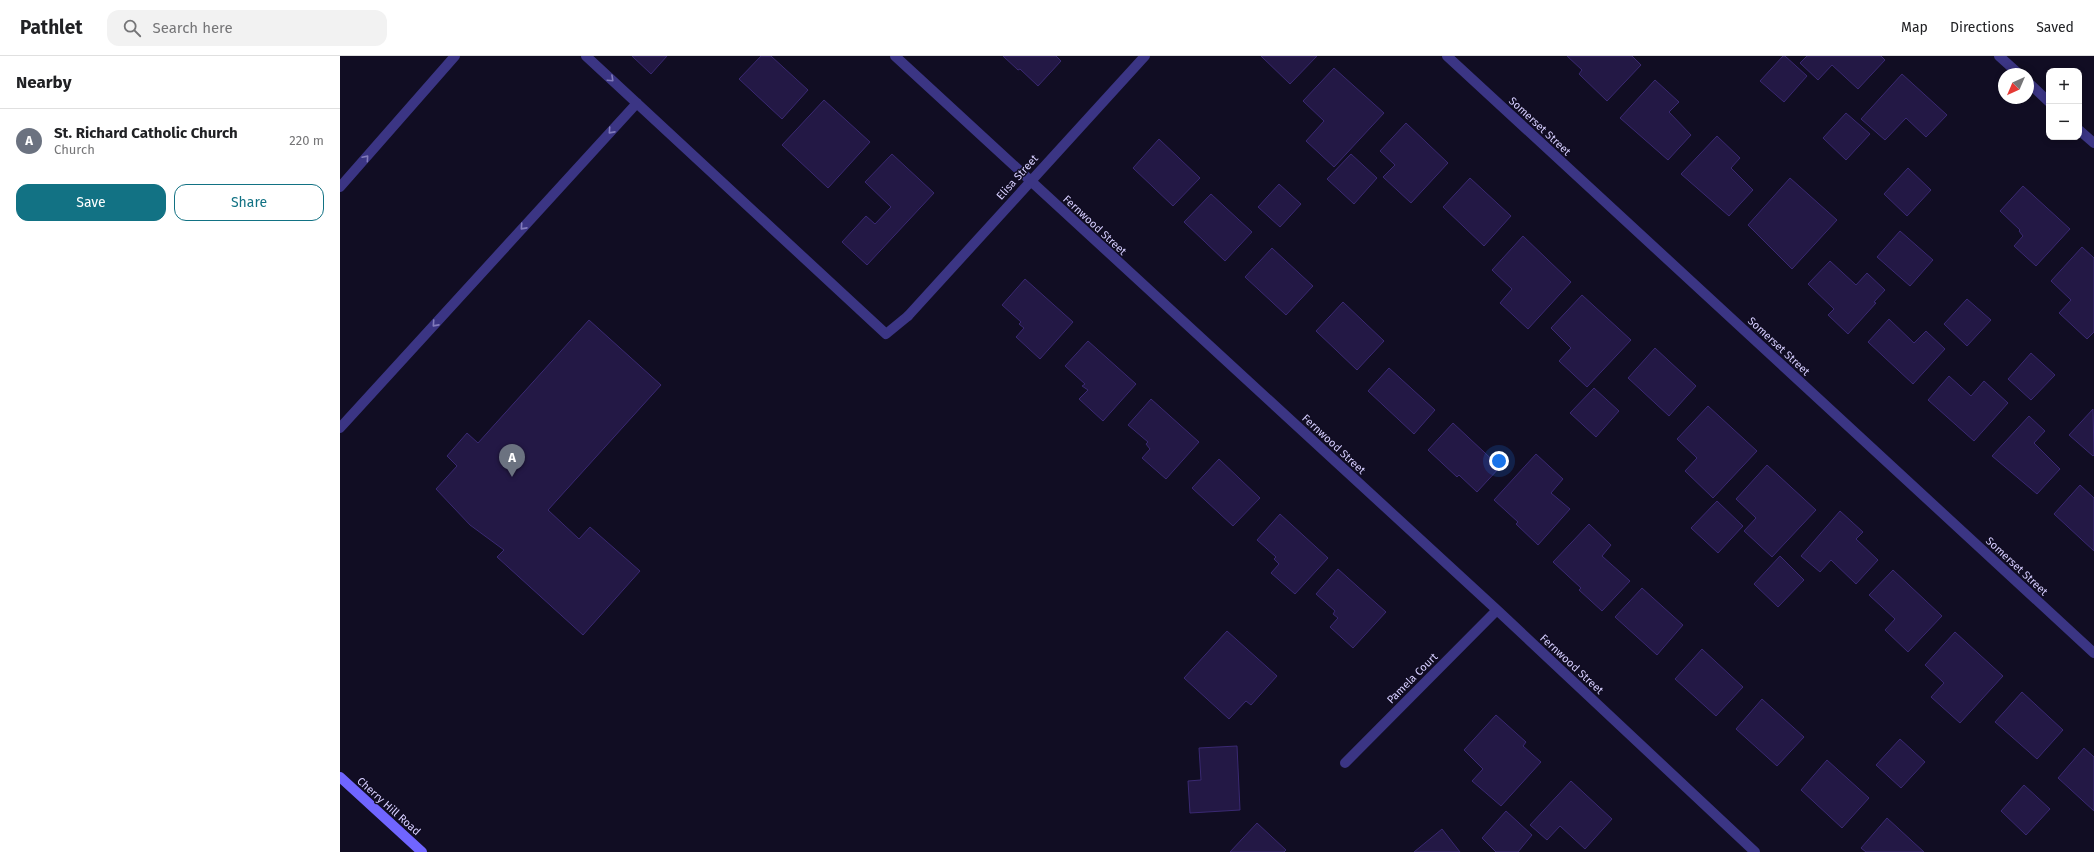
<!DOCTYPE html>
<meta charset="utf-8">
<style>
body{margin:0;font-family:"Fira Sans",sans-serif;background:#f2f2f2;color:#202124}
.controls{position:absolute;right:12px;top:12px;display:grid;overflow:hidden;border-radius:8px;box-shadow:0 2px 6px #0003}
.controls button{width:36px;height:36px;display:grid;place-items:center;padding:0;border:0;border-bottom:1px solid #e0e0e0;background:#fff;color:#202124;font:20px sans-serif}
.compass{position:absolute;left:1658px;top:12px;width:36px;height:36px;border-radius:50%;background:#fff;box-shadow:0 2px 6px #0003;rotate:224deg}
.you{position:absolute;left:1159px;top:405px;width:14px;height:14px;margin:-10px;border:3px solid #fff;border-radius:50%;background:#1a73e8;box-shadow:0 0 0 6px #1a73e833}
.badge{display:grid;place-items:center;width:26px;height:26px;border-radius:50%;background:#127284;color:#fff;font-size:13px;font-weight:700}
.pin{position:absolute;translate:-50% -33px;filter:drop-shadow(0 1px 2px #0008)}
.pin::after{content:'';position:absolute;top:21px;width:14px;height:12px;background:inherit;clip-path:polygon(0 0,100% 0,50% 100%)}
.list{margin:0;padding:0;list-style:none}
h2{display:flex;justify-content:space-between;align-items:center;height:52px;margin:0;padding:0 16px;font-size:17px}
h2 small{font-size:13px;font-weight:400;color:#757577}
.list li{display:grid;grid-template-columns:26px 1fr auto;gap:12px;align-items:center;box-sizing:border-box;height:64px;padding:0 16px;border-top:1px solid #e0e0e0}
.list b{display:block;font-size:15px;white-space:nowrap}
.list p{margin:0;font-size:13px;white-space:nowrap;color:#757577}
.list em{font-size:13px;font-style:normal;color:#757577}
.actions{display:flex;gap:8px;padding:12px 16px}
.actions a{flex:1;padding:9px 0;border:1px solid #127284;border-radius:12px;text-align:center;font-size:14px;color:#127284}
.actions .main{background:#127284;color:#fff}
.icon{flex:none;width:22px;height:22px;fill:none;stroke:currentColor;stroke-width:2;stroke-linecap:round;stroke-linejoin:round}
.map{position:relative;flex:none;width:1754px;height:796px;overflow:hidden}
header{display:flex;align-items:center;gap:24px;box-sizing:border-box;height:56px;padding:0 20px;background:#fff;border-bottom:1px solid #e0e0e0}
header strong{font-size:19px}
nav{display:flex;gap:22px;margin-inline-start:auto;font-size:14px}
.search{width:280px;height:36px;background:#f2f2f2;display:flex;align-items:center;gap:10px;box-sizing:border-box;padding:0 14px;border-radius:12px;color:#757577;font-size:15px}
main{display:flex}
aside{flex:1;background:#fff}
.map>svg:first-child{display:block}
.building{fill:#231845;stroke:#3a2972}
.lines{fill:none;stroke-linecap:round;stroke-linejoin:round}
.lane{stroke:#3b3584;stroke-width:10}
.street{stroke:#3b3584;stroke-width:10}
.secondary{stroke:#7065ff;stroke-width:10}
.oneway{stroke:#817abb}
.labels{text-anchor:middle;stroke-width:3;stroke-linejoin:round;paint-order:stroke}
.street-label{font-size:11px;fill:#d6ceff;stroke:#110d23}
</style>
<header>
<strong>Pathlet</strong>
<div class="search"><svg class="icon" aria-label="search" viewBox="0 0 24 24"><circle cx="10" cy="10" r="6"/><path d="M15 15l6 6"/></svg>Search here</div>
<nav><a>Map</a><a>Directions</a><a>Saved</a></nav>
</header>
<main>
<aside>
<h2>Nearby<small></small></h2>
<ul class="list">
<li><span class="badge" style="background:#6b7280">A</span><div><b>St. Richard Catholic Church</b><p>Church</p></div><em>220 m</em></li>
</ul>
<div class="actions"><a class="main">Save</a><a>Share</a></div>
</aside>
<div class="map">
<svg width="1754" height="796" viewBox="0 0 1754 796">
<rect width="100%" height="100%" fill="#110d23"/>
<!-- building -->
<path class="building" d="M 292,0 L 327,0 L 311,18 Z
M 421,0 L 431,0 L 468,34 L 442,63 L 399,23 Z
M 663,0 L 716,0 L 721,5 L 698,30 L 680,13 L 678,14 Z
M 921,0 L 977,0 L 950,28 Z
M 1227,0 L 1292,0 L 1301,9 L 1267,45 L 1239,18 L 1242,14 Z
M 1443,0 L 1445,0 L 1467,20 L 1444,46 L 1420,25 Z
M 1467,0 L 1541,0 L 1545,4 L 1518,33 L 1492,9 L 1478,24 L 1460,7 Z
M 994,12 L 1044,57 L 994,111 L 966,85 L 984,65 L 963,45 Z
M 1562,18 L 1607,59 L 1586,81 L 1566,62 L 1545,84 L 1521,63 Z
M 1315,24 L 1339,46 L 1329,56 L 1351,79 L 1328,104 L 1280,62 Z
M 484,44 L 530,86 L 488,132 L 442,89 Z
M 1506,57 L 1530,78 L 1506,104 L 1483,82 Z
M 1066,67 L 1108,107 L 1071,147 L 1043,121 L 1055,109 L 1040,95 Z
M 1377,80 L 1400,102 L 1391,112 L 1413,134 L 1389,160 L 1341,118 Z
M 819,83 L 860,122 L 833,150 L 793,112 Z
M 552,98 L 594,137 L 527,209 L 502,186 L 526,160 L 535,168 L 551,151 L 525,126 Z
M 1011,98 L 1037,122 L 1014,148 L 987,123 Z
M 1568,112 L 1591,134 L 1567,160 L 1544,138 Z
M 1130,122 L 1171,160 L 1144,190 L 1103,151 Z
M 1450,122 L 1497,164 L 1452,213 L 1408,169 Z
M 939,128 L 961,148 L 940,171 L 918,151 Z
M 1683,130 L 1730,173 L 1696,210 L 1674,190 L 1683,180 L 1679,175 L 1680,174 L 1660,155 Z
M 871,138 L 912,176 L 885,205 L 844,166 Z
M 1560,175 L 1593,204 L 1570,230 L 1537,201 Z
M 1183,180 L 1231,226 L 1188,273 L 1160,247 L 1172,233 L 1152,214 Z
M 1742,191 L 1754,202 L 1754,276 L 1747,283 L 1719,257 L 1731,244 L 1711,225 Z
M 932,192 L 973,230 L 946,259 L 905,221 Z
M 1490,205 L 1516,229 L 1527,217 L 1545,234 L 1534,246 L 1536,247 L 1508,278 L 1488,259 L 1494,253 L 1468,228 Z
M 685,223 L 733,266 L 700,303 L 676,281 L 684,272 L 679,268 L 681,266 L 662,249 Z
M 1242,239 L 1291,284 L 1247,331 L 1219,305 L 1231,292 L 1211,272 Z
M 1627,243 L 1651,264 L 1627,290 L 1604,268 Z
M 1003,246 L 1044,285 L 1017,314 L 976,275 Z
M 1549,263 L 1574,287 L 1586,275 L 1605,293 L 1573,328 L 1528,286 Z
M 249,264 L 321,329 L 208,454 L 239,483 L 250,471 L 300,515 L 243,579 L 157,501 L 164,494 L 130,469 L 96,433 L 117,410 L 107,400 L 127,377 L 138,387 Z
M 748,285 L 796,328 L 763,365 L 739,343 L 748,334 L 742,330 L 745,328 L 725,310 Z
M 1315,292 L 1356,330 L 1329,360 L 1288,322 Z
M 1691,297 L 1715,319 L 1691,344 L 1668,323 Z
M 1049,312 L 1095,354 L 1074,378 L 1028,335 Z
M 1609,320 L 1631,340 L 1644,325 L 1668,347 L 1634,385 L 1588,344 Z
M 1254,332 L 1279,355 L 1256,381 L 1230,357 Z
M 811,343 L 859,386 L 826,423 L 802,402 L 810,393 L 806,388 L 808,386 L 788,369 Z
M 1368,350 L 1417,395 L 1373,442 L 1345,415 L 1357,402 L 1337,383 Z
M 1753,353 L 1754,399 L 1753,400 L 1729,379 Z
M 1689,360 L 1705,375 L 1694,387 L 1720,413 L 1697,438 L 1652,400 Z
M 1113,367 L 1160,411 L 1137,436 L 1119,419 L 1117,421 L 1088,394 Z
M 1196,398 L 1223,423 L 1211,437 L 1230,453 L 1198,489 L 1176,468 L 1178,466 L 1154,444 Z
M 879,403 L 920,442 L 893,470 L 852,432 Z
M 1427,409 L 1476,454 L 1432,501 L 1404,475 L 1416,462 L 1396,443 Z
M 1740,429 L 1754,442 L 1754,495 L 1714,458 Z
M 1377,445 L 1403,470 L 1378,497 L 1351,472 Z
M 1500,455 L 1523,476 L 1516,483 L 1538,504 L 1516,528 L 1491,504 L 1480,516 L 1461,500 Z
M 940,458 L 988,502 L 955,538 L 931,517 L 939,508 L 934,503 L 936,501 L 917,484 Z
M 1249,468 L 1271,489 L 1262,500 L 1290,525 L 1262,555 L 1239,534 L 1241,532 L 1213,506 Z
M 1440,500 L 1464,524 L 1438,551 L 1414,528 Z
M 998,513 L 1046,556 L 1013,592 L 990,571 L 998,562 L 993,558 L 995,555 L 976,538 Z
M 1553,514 L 1602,560 L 1568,596 L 1545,574 L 1555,563 L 1529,539 Z
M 1302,532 L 1343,569 L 1317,599 L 1275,561 Z
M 887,575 L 937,620 L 911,649 L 906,645 L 889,663 L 844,622 Z
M 1615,576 L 1663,620 L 1620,667 L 1591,641 L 1604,627 L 1585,609 Z
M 1362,593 L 1403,631 L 1376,660 L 1335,623 Z
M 1682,636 L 1723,674 L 1697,703 L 1655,666 Z
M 1422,643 L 1464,681 L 1437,710 L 1396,673 Z
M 1156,659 L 1186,686 L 1183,690 L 1201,706 L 1161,750 L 1132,725 L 1143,713 L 1124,694 Z
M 1560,683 L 1585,706 L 1561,732 L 1536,709 Z
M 897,690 L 900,754 L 850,757 L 848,725 L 861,724 L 859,692 Z
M 1744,692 L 1754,701 L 1754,755 L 1718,722 Z
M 1487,704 L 1529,742 L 1502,772 L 1461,734 Z
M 1231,725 L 1272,763 L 1245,793 L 1220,770 L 1207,784 L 1190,769 Z
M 1684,729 L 1710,753 L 1686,779 L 1661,755 Z
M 1166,755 L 1192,779 L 1178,796 L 1156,796 L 1142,782 Z
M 1547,762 L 1584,796 L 1526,796 L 1521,792 Z
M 917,767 L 946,794 L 944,796 L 890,796 Z
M 1102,773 L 1120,796 L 1074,796 Z"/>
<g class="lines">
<!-- lane -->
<path class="lane" d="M 246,0 L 546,278 L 568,260
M 0,131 L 115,0
M 0,372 L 297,47"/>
<!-- street -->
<path class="street" d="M 555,0 L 1157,554 L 1415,796
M 1107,0 L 1754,597
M 1659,0 L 1679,18
M 1688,26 L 1709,46
M 1739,74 L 1754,87
M 568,260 L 805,0
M 1005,707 L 1157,554"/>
<!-- secondary -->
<path class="secondary" d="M 0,721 L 82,796"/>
</g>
<!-- one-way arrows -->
<defs><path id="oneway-chevron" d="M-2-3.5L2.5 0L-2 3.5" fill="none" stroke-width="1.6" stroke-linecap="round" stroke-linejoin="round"/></defs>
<g class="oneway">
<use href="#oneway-chevron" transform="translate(271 23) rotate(43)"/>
<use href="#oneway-chevron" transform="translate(271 75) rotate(132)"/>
<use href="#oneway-chevron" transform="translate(26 102) rotate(-49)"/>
<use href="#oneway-chevron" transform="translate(183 171) rotate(132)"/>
<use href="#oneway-chevron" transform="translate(95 268) rotate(132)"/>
</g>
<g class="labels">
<!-- street labels -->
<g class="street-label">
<text transform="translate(1200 70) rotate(43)" y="4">Somerset Street</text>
<text transform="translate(677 121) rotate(-48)" y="4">Elisa Street</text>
<text transform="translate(755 169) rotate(43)" y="4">Fernwood Street</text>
<text transform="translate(1439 290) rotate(43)" y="4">Somerset Street</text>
<text transform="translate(994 388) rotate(43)" y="4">Fernwood Street</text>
<text transform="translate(1677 510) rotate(43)" y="4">Somerset Street</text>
<text transform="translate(1232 608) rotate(43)" y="4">Fernwood Street</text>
<text transform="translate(1072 622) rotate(-45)" y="4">Pamela Court</text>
<text transform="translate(49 750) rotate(42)" y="4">Cherry Hill Road</text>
</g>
</g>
</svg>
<div class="controls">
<button>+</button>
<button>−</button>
</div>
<svg class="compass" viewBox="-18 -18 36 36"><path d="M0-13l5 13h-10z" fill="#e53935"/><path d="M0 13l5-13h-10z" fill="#757577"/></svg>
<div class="you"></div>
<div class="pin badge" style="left:172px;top:421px;background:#6b7280">A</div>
</div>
</main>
